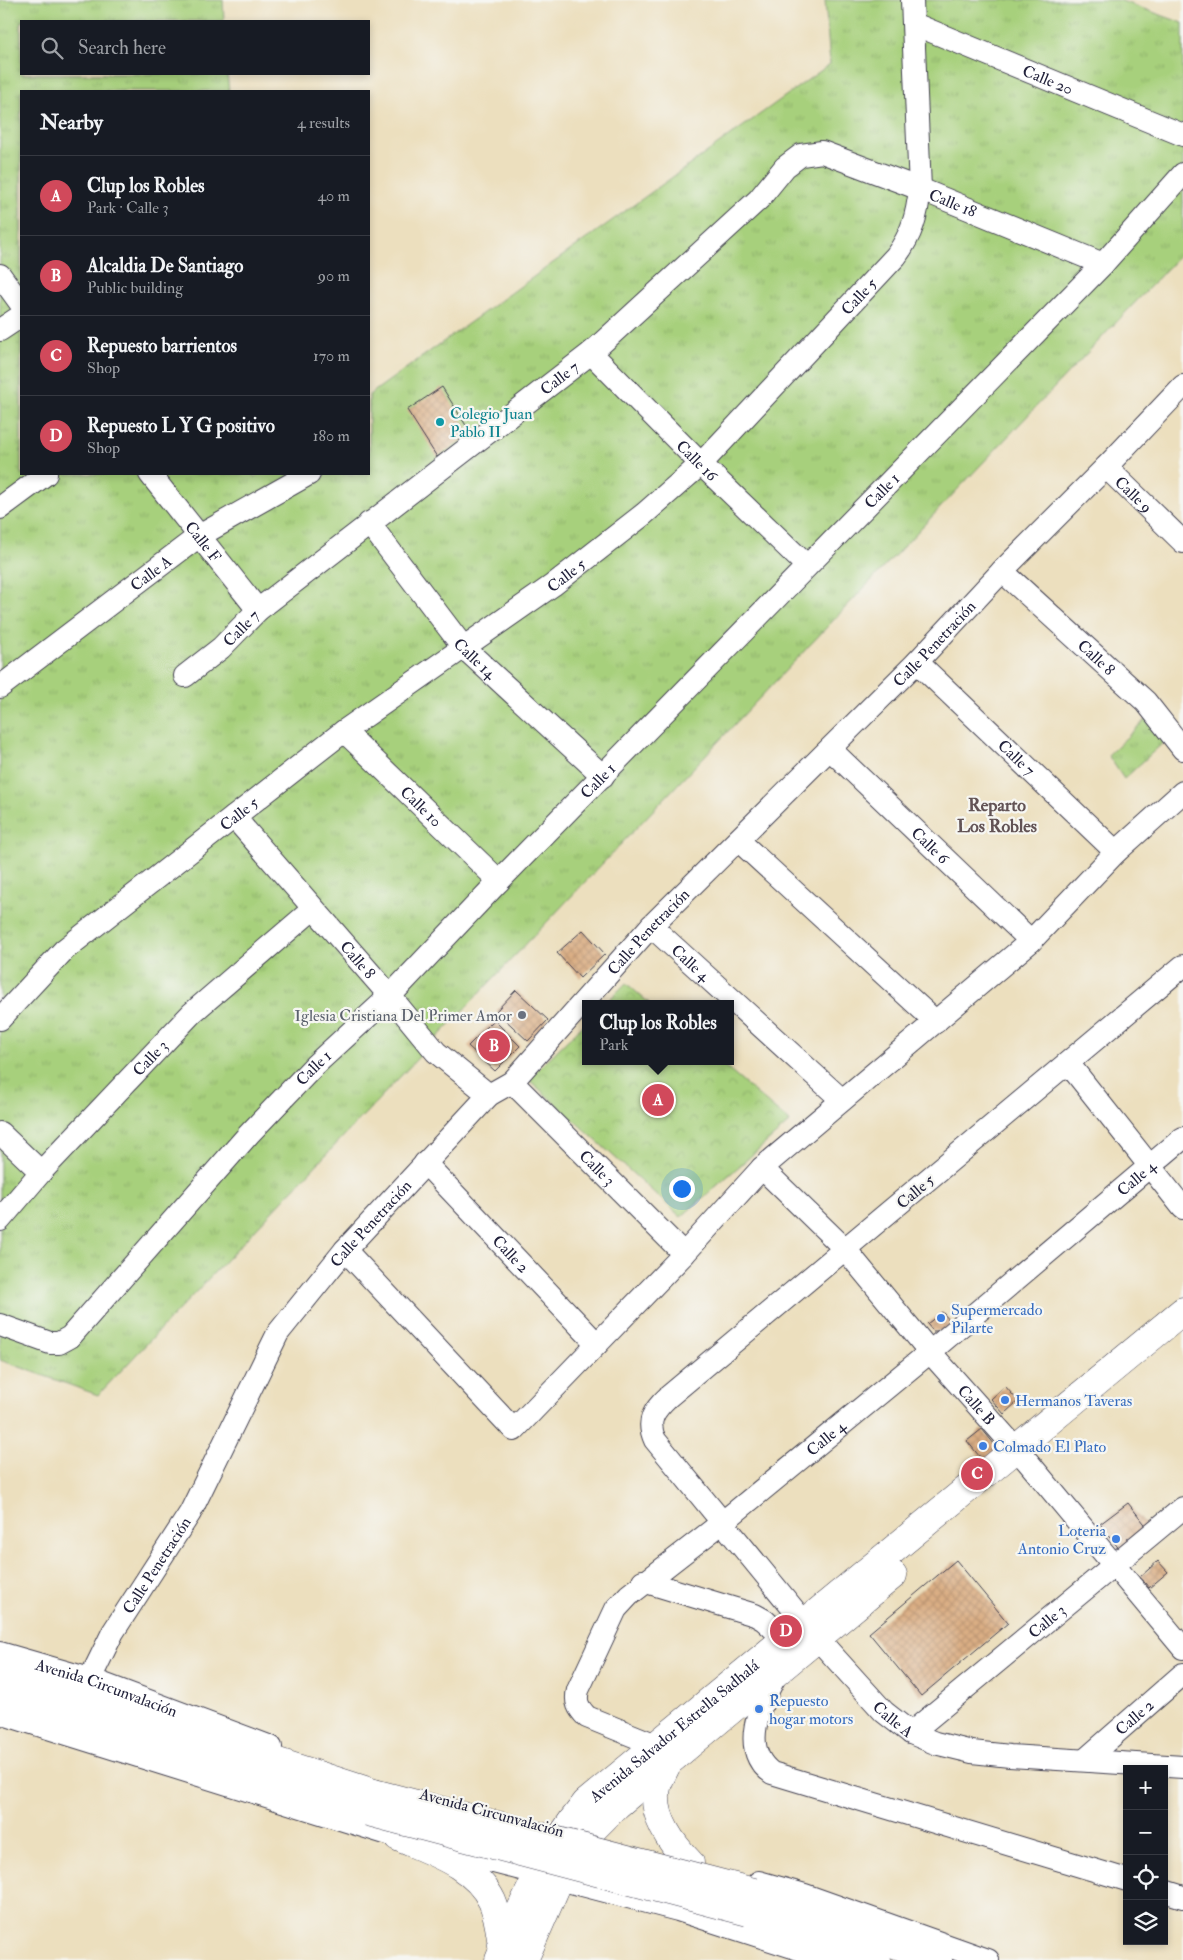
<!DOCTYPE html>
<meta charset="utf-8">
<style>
body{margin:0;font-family:"IM FELL Double Pica",serif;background:#242831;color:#f1f3f6}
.controls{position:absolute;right:15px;bottom:15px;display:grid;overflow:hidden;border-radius:0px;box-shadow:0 2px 8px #0003}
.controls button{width:45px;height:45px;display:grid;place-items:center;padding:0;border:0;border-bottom:1px solid #363941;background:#171b24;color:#f1f3f6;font:25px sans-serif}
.you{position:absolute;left:681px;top:1188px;width:18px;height:18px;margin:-12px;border:4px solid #fff;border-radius:50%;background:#1a73e8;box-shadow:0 0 0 8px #1a73e833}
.badge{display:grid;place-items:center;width:32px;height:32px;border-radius:50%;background:#d1495b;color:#fff;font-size:16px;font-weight:700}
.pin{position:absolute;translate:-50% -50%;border:2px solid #fff;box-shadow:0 1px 5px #0006}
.popup{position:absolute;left:582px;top:1000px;width:152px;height:65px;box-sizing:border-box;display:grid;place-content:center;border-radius:0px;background:#171b24;filter:drop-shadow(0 1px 4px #0005);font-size:16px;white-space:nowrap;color:#9ea1a6}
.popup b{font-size:19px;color:#f1f3f6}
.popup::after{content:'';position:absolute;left:50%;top:100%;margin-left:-10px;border:10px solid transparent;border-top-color:#171b24}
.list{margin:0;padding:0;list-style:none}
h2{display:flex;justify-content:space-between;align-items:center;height:65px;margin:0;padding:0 20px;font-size:21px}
h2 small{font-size:16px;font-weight:400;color:#9ea1a6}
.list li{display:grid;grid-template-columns:32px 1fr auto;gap:15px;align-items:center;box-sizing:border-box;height:80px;padding:0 20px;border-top:1px solid #363941}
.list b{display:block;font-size:19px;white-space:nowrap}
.list p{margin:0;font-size:16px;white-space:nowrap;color:#9ea1a6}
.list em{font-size:16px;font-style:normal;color:#9ea1a6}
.icon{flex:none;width:28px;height:28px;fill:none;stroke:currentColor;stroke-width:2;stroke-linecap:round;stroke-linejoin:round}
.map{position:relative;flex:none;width:1183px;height:1960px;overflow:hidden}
.search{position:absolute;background:#171b24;box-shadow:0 2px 8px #0003;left:20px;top:20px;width:350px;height:55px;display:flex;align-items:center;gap:12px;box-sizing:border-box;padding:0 18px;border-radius:0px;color:#9ea1a6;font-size:19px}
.panel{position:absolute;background:#171b24;box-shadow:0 2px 8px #0003;left:20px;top:90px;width:350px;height:385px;border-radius:0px}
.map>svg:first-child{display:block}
.grass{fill:url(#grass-tufts);stroke:#64795c}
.park{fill:url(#park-crowns);stroke:#64795c}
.building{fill:url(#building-cross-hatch)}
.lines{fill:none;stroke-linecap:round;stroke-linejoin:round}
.minor-casing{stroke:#403e4f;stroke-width:24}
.major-casing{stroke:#403e4f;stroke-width:29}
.minor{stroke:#fff;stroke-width:22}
.major{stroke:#fff;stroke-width:28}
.major-bridge-casing{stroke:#403e4f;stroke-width:29;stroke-linecap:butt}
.major-bridge{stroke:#fff;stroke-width:28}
.culture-dot{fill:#0f9aa8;stroke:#f6f6f2;stroke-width:2}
.worship-dot{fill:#6b7280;stroke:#f6f6f2;stroke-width:2}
.shop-dot{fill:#3f7fe0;stroke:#f6f6f2;stroke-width:2}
.labels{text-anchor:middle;stroke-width:4.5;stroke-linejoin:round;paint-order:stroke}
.street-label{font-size:16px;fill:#22223b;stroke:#f6f6f2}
.culture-label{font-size:16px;fill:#0d838f;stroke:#f6f6f2;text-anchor:start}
.worship-label{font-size:16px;fill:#5b616d;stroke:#f6f6f2;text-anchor:end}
.shop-label{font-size:16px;fill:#366cbe;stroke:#f6f6f2;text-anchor:start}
.neighbourhood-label{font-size:18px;font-weight:bold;fill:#625355;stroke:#f6f6f2}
</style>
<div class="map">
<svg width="1183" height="1960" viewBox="0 0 1183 1960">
<defs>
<pattern id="grass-tufts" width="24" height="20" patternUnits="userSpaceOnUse" patternTransform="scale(1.25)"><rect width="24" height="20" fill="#a7d07c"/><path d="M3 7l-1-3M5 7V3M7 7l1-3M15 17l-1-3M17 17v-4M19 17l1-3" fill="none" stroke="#8fb26c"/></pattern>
<pattern id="park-crowns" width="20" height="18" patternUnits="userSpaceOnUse" patternTransform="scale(1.25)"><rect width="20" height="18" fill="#a7d07c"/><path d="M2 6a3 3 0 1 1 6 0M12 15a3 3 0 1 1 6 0" fill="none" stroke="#8fb26c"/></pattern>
<pattern id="building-cross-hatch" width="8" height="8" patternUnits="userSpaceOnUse" patternTransform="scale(1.25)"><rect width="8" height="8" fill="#daae84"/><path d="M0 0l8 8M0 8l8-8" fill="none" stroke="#bb9573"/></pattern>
</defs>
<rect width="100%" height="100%" fill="#f6f6f2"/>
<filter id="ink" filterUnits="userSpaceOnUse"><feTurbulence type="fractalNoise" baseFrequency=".02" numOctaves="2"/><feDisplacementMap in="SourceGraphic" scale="10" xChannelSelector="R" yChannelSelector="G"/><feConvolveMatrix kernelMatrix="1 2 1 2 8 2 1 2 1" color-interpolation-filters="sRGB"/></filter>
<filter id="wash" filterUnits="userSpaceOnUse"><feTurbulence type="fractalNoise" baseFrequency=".0096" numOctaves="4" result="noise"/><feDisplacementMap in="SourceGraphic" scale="20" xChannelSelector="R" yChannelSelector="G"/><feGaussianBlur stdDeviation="1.12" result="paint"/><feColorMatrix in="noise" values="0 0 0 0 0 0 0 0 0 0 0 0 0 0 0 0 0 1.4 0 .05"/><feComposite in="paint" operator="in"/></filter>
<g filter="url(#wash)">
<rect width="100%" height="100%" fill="#ecdfbe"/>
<!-- grass -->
<path class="grass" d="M 0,0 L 223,0 L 224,21 L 21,21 L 21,74 L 227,74 L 229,91 L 21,91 L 21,474 L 253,474 L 254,477 L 259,474 L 369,474 L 369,395 L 830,64 L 825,0 L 1119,0 L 1183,23 L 1183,252 L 98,1395 L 0,1360 Z
M 1146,719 L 1166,740 L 1124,779 L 1108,755 Z"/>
<!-- park -->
<path class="park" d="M 626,983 L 650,1004 L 605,1004 Z
M 585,1023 L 586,1061 L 718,1061 L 790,1122 L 681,1217 L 528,1079 Z"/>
<g id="blocks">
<!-- building -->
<path class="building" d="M 442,387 L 472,435 L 437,457 L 407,410 Z
M 583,930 L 605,954 L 580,978 L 557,953 Z
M 516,990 L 548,1020 L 528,1041 L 496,1011 Z
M 494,1020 L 520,1046 L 495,1071 L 468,1046 Z
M 942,1312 L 953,1324 L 944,1331 L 933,1331 L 927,1324 Z
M 1005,1386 L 1018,1401 L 1004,1414 L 991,1399 Z
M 982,1429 L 999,1450 L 984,1462 L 967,1441 Z
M 1128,1503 L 1148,1528 L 1120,1550 L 1100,1524 Z
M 956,1560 L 1008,1623 L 921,1696 L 869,1633 Z
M 1158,1561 L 1168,1572 L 1149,1588 L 1140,1577 Z"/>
</g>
</g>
<g filter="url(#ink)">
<use href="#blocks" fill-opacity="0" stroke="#403e4f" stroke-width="1"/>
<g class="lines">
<defs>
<g id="minor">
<path id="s1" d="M 914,24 L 1183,135"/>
<path d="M 0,275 L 21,304"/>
<path d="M 0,330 L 21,316"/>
<path id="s2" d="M 591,353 L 701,464 L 807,566"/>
<path id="s3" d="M 1106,467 L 1183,542"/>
<path id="s4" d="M 150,474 L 258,610"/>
<path d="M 0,508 L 46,474"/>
<path id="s5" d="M 369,523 L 463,647 L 603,776"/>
<path id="s6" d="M 1002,571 L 1146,702 L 1183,749"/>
<path id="s7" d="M 917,662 L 1116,852"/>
<path id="s8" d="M 185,676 L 221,648 L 258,610 L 591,353 L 759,199 L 785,167 L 801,155 L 822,152 L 920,189 L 1103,264"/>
<path id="s9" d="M 0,687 L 199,536 L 309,474"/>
<path id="s10" d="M 344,731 L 499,881"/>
<path id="s11" d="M 830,749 L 1031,941"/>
<path id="s12" d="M 234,817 L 390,996 L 436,1052 L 489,1095"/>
<path d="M 738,840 L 936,1022"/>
<path id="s13" d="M 651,926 L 842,1100"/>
<path id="s14" d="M 1183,966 L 668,1397 C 654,1410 646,1421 655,1440 L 817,1638 L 884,1712 L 911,1733 L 935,1743 L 972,1752 L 1010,1756 L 1183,1767"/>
<path id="s15" d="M 0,1019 L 64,950 L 234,817 L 344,731 L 553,585 L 644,514 L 701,464 L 896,256 C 912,234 917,216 920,189 L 912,0"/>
<path d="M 1068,1063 L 1183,1208"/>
<path id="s16" d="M 512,1082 L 684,1254"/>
<path d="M 0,1133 L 41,1172"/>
<path id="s17" d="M 425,1163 L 597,1344"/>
<path id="s18" d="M 762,1168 L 845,1249 L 930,1352 L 1028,1462 L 1183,1648"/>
<path id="s19" d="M 0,1220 L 41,1172 L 192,1013 L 313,909"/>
<path d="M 345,1250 L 514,1430 L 684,1254 L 762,1168 L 1031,941 L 1116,852 L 1183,792"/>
<path id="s20" d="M 0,1325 L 50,1343 L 59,1343 L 70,1337 L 249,1134 L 315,1065 L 390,996 L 499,881 L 1103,264 L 1183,174"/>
<path d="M 643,1581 L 755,1615 L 764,1620 L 786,1640"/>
<path id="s21" d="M 0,1653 L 90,1679 L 271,1747"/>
<path d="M 776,1675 C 760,1704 739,1750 772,1773 L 1127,1880"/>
<path id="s22" d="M 90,1679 L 113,1632 L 190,1513 L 278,1333 L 345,1250 L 489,1095 L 512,1082 L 651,926 L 917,662 L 1002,571 L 1106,467 L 1183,386"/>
<path d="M 0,1713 L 398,1837 L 678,1910 L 833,1960"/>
<path id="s23" d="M 911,1733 L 1183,1508"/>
<path id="s24" d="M 656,1745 L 587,1717 C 578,1708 575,1702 578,1690 L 616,1609 L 629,1595 L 723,1522 L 930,1352 L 1183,1138"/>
<path id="s25" d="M 1086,1759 L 1183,1674"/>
<path d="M 759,1882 L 805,1895 L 988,1960"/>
<path d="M 1164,1891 L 1183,1897"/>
</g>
<g id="major">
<path d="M 0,1672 L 374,1793"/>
<path d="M 0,1696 L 368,1812"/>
<path d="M 668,1762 C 665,1769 661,1776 658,1783 C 649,1813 671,1843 690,1863"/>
<path d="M 398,1837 C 432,1852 475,1865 492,1901 C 499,1916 500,1935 503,1951"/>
<path d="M 754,1892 L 938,1960"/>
<path d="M 748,1912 L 877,1960"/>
<path id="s26" d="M 499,1960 C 522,1903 547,1851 586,1803 L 1183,1311"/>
<path d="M 524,1960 L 559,1880 L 573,1855 L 585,1837 L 617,1805 L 893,1575"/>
</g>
</defs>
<!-- minor casing -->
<use href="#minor" class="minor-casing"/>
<!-- major casing -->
<use href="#major" class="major-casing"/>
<!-- minor -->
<use href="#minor" class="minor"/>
<!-- major -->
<use href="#major" class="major"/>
<defs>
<path id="major-bridge" d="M 374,1793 L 754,1892
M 368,1812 L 748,1912"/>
</defs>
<!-- major-bridge casing -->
<use href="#major-bridge" class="major-bridge-casing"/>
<!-- major-bridge -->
<use href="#major-bridge" class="major-bridge"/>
</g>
</g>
<!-- markers -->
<circle class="culture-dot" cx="440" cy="422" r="5"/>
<circle class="worship-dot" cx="522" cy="1015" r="5"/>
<g class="shop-dot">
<circle cx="941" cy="1318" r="5"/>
<circle cx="1005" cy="1400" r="5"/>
<circle cx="983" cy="1446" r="5"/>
<circle cx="1116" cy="1539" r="5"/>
<circle cx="759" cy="1709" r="5"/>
</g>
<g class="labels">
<!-- street labels -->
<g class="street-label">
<text dy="6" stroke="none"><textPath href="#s1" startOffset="145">Calle 20</textPath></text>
<text dy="6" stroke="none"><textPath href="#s8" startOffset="970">Calle 18</textPath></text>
<text dy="6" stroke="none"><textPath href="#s15" startOffset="1126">Calle 5</textPath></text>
<text dy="6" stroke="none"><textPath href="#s8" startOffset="479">Calle 7</textPath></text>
<text dy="6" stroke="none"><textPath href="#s2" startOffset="151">Calle 16</textPath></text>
<text dy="6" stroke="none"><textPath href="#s20" startOffset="1248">Calle 1</textPath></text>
<text dy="6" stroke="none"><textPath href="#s3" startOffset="39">Calle 9</textPath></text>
<text dy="6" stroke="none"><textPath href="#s4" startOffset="86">Calle F</textPath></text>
<text dy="6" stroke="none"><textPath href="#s9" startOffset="189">Calle A</textPath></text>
<text dy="6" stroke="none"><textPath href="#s15" startOffset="721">Calle 5</textPath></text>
<text dy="6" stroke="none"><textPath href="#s8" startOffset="74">Calle 7</textPath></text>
<text dy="6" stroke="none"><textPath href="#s22" startOffset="1348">Calle Penetración</textPath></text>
<text dy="6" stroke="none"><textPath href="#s6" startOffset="128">Calle 8</textPath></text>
<text dy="6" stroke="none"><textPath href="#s5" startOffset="172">Calle 14</textPath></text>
<text dy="6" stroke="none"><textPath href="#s7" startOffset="138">Calle 7</textPath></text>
<text dy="6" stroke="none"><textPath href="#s20" startOffset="842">Calle 1</textPath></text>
<text dy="6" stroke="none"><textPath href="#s10" startOffset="108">Calle 10</textPath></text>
<text dy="6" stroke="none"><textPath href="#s15" startOffset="316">Calle 5</textPath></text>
<text dy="6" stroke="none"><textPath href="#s11" startOffset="139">Calle 6</textPath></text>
<text dy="6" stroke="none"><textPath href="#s22" startOffset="942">Calle Penetración</textPath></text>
<text dy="6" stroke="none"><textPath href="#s12" startOffset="189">Calle 8</textPath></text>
<text dy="6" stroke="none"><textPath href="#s13" startOffset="54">Calle 4</textPath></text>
<text dy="6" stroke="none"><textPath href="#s19" startOffset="221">Calle 3</textPath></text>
<text dy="6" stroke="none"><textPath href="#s20" startOffset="438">Calle 1</textPath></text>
<text dy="6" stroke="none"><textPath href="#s16" startOffset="121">Calle 3</textPath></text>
<text dy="6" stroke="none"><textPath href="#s24" startOffset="870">Calle 4</textPath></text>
<text transform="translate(915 1191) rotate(-40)" y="6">Calle 5</text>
<text dy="6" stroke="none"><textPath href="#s22" startOffset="538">Calle Penetración</textPath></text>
<text dy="6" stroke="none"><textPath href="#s17" startOffset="125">Calle 2</textPath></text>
<text dy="6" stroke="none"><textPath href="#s18" startOffset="320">Calle B</textPath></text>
<text dy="6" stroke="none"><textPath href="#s24" startOffset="465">Calle 4</textPath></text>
<text dy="6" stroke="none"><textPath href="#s22" startOffset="132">Calle Penetración</textPath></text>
<text dy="6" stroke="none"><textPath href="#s23" startOffset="176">Calle 3</textPath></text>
<text dy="6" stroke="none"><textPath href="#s21" startOffset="112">Avenida Circunvalación</textPath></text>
<text dy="6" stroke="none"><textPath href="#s14" startOffset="1088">Calle A</textPath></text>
<text dy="6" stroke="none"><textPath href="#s25" startOffset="64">Calle 2</textPath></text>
<text dy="6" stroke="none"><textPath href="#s26" startOffset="294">Avenida Salvador Estrella Sadhalá</textPath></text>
<text transform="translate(492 1812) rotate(15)" y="6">Avenida Circunvalación</text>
</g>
<!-- culture labels -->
<g class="culture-label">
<text x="450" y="419">Colegio Juan<tspan x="450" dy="18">Pablo II</tspan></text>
</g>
<!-- worship labels -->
<g class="worship-label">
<text x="512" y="1021">Iglesia Cristiana Del Primer Amor</text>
</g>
<!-- shop labels -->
<g class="shop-label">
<text x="951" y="1315">Supermercado<tspan x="951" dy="18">Pilarte</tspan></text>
<text x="1015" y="1406">Hermanos Taveras</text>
<text x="993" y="1452">Colmado El Plato</text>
<text x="1106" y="1536" text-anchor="end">Loteria<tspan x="1106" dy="18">Antonio Cruz</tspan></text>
<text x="769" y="1706">Repuesto<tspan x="769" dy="18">hogar motors</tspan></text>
</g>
<!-- neighbourhood labels -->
<g class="neighbourhood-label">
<text x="997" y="811">Reparto<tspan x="997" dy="21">Los Robles</tspan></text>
</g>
</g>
</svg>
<div class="controls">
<button>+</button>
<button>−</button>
<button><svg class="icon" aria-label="locate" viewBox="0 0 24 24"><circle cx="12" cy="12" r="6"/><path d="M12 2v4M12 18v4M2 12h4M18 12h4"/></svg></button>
<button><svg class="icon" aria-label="layers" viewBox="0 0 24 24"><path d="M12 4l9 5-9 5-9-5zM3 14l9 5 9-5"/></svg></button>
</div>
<div class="you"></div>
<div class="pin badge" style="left:658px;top:1100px">A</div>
<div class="popup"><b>Clup los Robles</b>Park</div>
<div class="pin badge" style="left:494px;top:1046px">B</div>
<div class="pin badge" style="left:977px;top:1474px">C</div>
<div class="pin badge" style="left:786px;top:1631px">D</div>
<div class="search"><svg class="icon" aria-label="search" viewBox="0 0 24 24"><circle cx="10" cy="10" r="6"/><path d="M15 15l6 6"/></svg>Search here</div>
<section class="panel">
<h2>Nearby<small>4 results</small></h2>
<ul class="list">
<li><span class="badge">A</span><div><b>Clup los Robles</b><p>Park · Calle 3</p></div><em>40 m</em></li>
<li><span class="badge">B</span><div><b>Alcaldia De Santiago</b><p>Public building</p></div><em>90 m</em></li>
<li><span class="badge">C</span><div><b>Repuesto barrientos</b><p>Shop</p></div><em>170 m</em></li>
<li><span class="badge">D</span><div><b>Repuesto L Y G positivo</b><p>Shop</p></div><em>180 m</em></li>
</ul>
</section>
</div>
